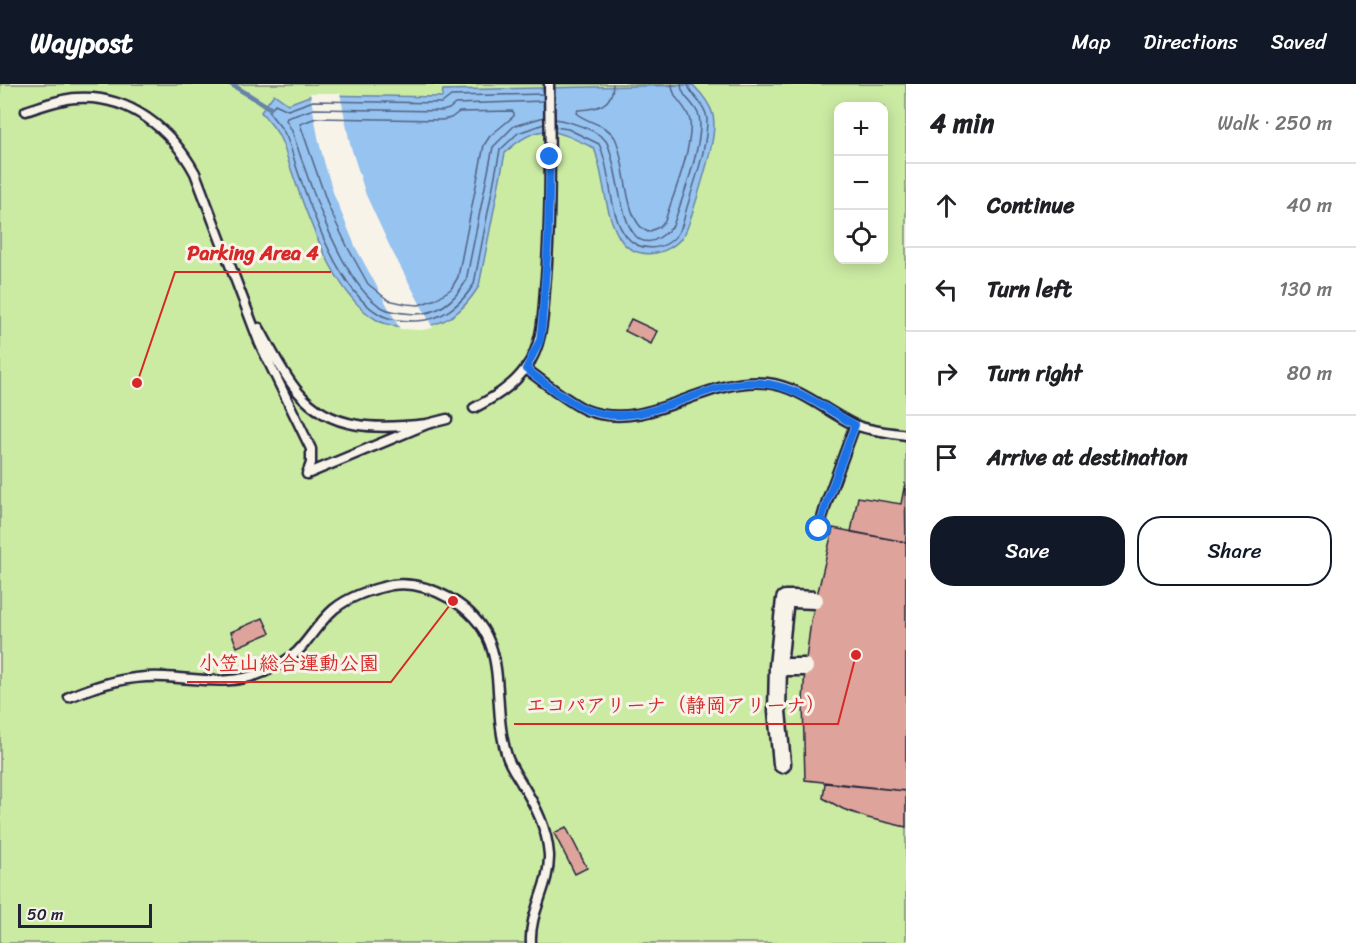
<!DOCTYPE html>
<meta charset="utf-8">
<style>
body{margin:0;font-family:Sriracha,"Klee One",sans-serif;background:#f2f2f2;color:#202124}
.controls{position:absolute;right:18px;top:18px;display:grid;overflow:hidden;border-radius:12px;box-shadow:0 3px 15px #0003}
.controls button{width:54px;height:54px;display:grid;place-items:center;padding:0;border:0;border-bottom:2px solid #e0e0e0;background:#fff;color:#202124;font:30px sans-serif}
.scale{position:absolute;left:18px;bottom:15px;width:134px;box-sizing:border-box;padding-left:6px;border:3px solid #22223b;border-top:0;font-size:16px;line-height:21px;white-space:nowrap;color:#22223b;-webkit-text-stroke:4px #f7f3e8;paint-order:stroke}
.stop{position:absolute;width:18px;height:18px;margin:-14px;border:4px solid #1a73e8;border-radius:50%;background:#fff}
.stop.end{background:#1a73e8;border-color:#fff;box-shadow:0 2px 6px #0008}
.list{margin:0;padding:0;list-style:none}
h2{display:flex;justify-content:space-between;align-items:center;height:78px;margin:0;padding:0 24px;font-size:26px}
h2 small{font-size:20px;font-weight:400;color:#757577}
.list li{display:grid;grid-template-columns:39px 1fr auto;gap:18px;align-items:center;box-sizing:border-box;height:84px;padding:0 24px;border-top:2px solid #e0e0e0}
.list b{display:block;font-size:22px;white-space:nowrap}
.list em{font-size:20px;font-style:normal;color:#757577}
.actions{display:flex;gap:12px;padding:18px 24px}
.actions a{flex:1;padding:14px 0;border:2px solid #111827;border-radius:24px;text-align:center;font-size:21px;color:#111827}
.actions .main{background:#111827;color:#fff}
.icon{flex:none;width:33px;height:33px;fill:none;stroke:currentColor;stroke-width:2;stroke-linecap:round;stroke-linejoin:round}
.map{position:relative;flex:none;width:906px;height:859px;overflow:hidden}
header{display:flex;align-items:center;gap:36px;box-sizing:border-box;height:84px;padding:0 30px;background:#111827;color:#fff}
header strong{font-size:28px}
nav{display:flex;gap:33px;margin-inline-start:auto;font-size:21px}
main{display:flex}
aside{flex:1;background:#fff}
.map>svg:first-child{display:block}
.green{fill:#cbeba3;stroke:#76866f;stroke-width:1.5;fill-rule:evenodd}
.water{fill:#97c3f0;stroke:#6883a8;stroke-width:1.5}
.pier{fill:#f7f3e8}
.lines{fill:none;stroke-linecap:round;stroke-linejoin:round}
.shore{stroke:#516283;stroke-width:1.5}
.stream{stroke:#6883a8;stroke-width:5}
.building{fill:#dea49b;stroke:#22223b;stroke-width:1.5}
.lane-casing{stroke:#22223b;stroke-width:13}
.street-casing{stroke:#22223b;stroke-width:21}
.lane{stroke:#f7f3e8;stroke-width:8}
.street{stroke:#f7f3e8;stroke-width:16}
.street-bridge-casing{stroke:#22223b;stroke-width:21;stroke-linecap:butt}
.street-bridge{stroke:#f7f3e8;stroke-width:16}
.route{stroke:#1a73e8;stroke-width:8}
.leader{fill:none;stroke:#d62828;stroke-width:2}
.callout-dot{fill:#d62828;stroke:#f7f3e8;stroke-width:2}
.callout-label{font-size:20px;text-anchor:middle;font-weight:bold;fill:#d62828;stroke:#f7f3e8;stroke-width:6;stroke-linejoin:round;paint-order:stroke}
</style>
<header>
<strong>Waypost</strong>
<nav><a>Map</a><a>Directions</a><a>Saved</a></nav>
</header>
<main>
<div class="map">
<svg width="906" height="859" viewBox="0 0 906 859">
<rect width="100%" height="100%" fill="#f7f3e8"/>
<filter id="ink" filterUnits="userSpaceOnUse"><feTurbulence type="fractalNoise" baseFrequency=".0167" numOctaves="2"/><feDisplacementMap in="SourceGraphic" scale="12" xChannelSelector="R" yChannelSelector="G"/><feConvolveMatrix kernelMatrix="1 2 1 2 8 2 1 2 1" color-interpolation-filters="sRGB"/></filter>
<g filter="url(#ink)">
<!-- green -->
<path class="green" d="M 0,0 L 906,0 L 906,859 L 0,859 ZM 838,22 L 884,22 L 884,176 L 838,176 Z"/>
<!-- water -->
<path class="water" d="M 693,1 C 701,9 710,19 713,31 C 715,40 713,54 711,63 C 709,75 689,144 684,151 C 668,173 634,178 619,153 C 603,126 605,92 594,64 C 556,46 539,36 505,69 L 479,202 C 463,228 445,243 413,243 C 402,243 387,242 377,236 C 336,214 307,132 292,88 C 288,77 285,64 280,54 C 276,44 267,36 261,28 L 274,10 L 288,20 L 312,11 L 442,13 L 443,6 Z"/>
<!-- pier -->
<path class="pier" d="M 310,9 L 340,9 L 350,60 L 366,111 L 391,165 L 433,244 L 421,246 L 400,245 L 356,164 L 334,111 L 325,81 L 319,58 Z"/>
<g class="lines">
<!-- shore -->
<path class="shore" d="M 613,0 C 613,22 597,25 578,26 L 576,29 C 587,39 607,40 615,54 C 627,77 623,138 648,148 L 659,143 L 665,137 C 673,111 693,64 690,37 C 688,22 672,16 672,0
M 544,10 L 451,12 L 442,19 L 313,17 L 288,26 L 275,20 L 269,28 C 274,36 281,42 285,50 C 291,61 293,73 297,85 C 312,128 339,207 379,230 C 389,236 404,237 415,237 C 441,237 461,221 474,200 L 500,66 L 518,49 L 544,40
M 544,17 L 455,20 L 449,25 L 442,27 L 314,25 L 287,34 L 286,36 L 292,47 C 307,91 341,202 383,224 C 392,229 405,229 415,230 C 438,230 455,216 466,197 L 493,63 L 514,42 L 544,33
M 512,27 L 514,29 L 514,32 L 490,52 L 484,61 L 458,193 L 451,205 L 436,215 L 419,221 L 406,220 L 388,216 L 368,200 L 348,164 L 329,124 L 300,40 L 316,34 L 442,36 L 451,34 L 459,28 Z
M 555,35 C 568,37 598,46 606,57 C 621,79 618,200 673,142 C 681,117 705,57 699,32 C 695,19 681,13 681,0
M 555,43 L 568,45 L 599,60 C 612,86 608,131 626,152 C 641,170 668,167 680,146 C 684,139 685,128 688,120 C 696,92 707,65 707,35 C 706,20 689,11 688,0"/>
<!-- stream -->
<path class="stream" d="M 231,0 L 270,24"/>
</g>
<!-- building -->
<path class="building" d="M 631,235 L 657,247 L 651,260 L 625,247 Z
M 905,399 L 906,458 L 851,448 L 858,413 L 901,420 Z
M 833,444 L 906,458 L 906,707 L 805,696 L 803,618 L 805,583 L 811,537 Z
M 263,534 L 270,549 L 237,563 L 231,548 Z
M 825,699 L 906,707 L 906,743 L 868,734 L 843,725 L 823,714 Z
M 566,743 L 587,784 L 575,790 L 554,749 Z"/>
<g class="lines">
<defs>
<path id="lane" d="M 26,27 C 42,22 59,15 76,14 C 129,10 171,45 195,89 L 260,260 L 311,365 L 311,379 L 307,390
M 259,244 C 271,265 282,289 298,308 C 331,348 380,345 427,340
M 526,285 C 543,297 568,318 586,326 C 648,350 704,292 767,299 C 800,303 824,326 853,340 C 868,347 890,348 906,351
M 474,324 C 493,314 512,303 525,285 C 545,260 543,223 546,193 C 551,128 550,64 549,0
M 307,390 L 427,340 L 447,335
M 819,445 L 827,417 L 855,341
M 69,613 C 100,600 130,591 165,593 C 199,595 232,602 264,588 C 275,583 289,576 298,567 C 311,553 320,537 334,525 C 349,513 372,505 392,501 C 412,498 431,504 449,514 C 516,552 488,612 507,672 C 510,682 517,691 522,700 C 536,723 547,744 549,771 C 550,802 529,828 531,859"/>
<path id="street" d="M 782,680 L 777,627 L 778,582 L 785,515 L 793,515"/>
</defs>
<!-- lane casing -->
<use href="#lane" class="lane-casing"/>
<!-- street casing -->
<use href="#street" class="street-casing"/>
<!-- lane -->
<use href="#lane" class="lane"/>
<!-- street -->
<use href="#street" class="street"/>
<defs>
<path id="street-bridge" d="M 793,515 L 815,516
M 787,583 L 805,583"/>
</defs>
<!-- street-bridge casing -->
<use href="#street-bridge" class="street-bridge-casing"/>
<!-- street-bridge -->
<use href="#street-bridge" class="street-bridge"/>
</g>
</g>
<g class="lines" filter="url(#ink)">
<!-- route -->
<path class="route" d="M 550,73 L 548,159 L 542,240 L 540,256 L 526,285 C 543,297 568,319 587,326 C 651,349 705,290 769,300 C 801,305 827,326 855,341 L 827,417 L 819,445"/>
</g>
<!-- callouts -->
<path class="leader" d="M137 299L175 188H331M453 517L391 598H187M856 571L838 640H514"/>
<g class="callout-dot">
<circle cx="137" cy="299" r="6"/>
<circle cx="453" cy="517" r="6"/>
<circle cx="856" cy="571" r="6"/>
</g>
<g class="callout-label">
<text x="253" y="176">Parking Area 4</text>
<text x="289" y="586">小笠山総合運動公園</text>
<text x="676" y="628">エコパアリーナ（静岡アリーナ）</text>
</g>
</svg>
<div class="controls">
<button>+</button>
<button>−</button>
<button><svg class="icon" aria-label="locate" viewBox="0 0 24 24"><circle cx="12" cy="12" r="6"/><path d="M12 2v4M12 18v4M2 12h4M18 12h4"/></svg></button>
</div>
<div class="scale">50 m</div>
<div class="stop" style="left:819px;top:445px"></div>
<div class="stop end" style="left:550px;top:73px"></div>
</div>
<aside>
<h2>4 min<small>Walk · 250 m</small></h2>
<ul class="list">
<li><svg class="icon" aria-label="ahead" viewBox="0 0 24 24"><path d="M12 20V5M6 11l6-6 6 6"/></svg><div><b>Continue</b></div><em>40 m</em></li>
<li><svg class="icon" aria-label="left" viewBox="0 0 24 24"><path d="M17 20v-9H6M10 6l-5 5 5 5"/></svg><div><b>Turn left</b></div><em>130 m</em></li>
<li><svg class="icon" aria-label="right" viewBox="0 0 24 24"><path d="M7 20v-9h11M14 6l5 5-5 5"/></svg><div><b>Turn right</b></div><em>80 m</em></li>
<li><svg class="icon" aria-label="arrive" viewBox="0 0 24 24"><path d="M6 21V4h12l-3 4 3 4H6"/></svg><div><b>Arrive at destination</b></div></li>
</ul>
<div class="actions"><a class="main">Save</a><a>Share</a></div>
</aside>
</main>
